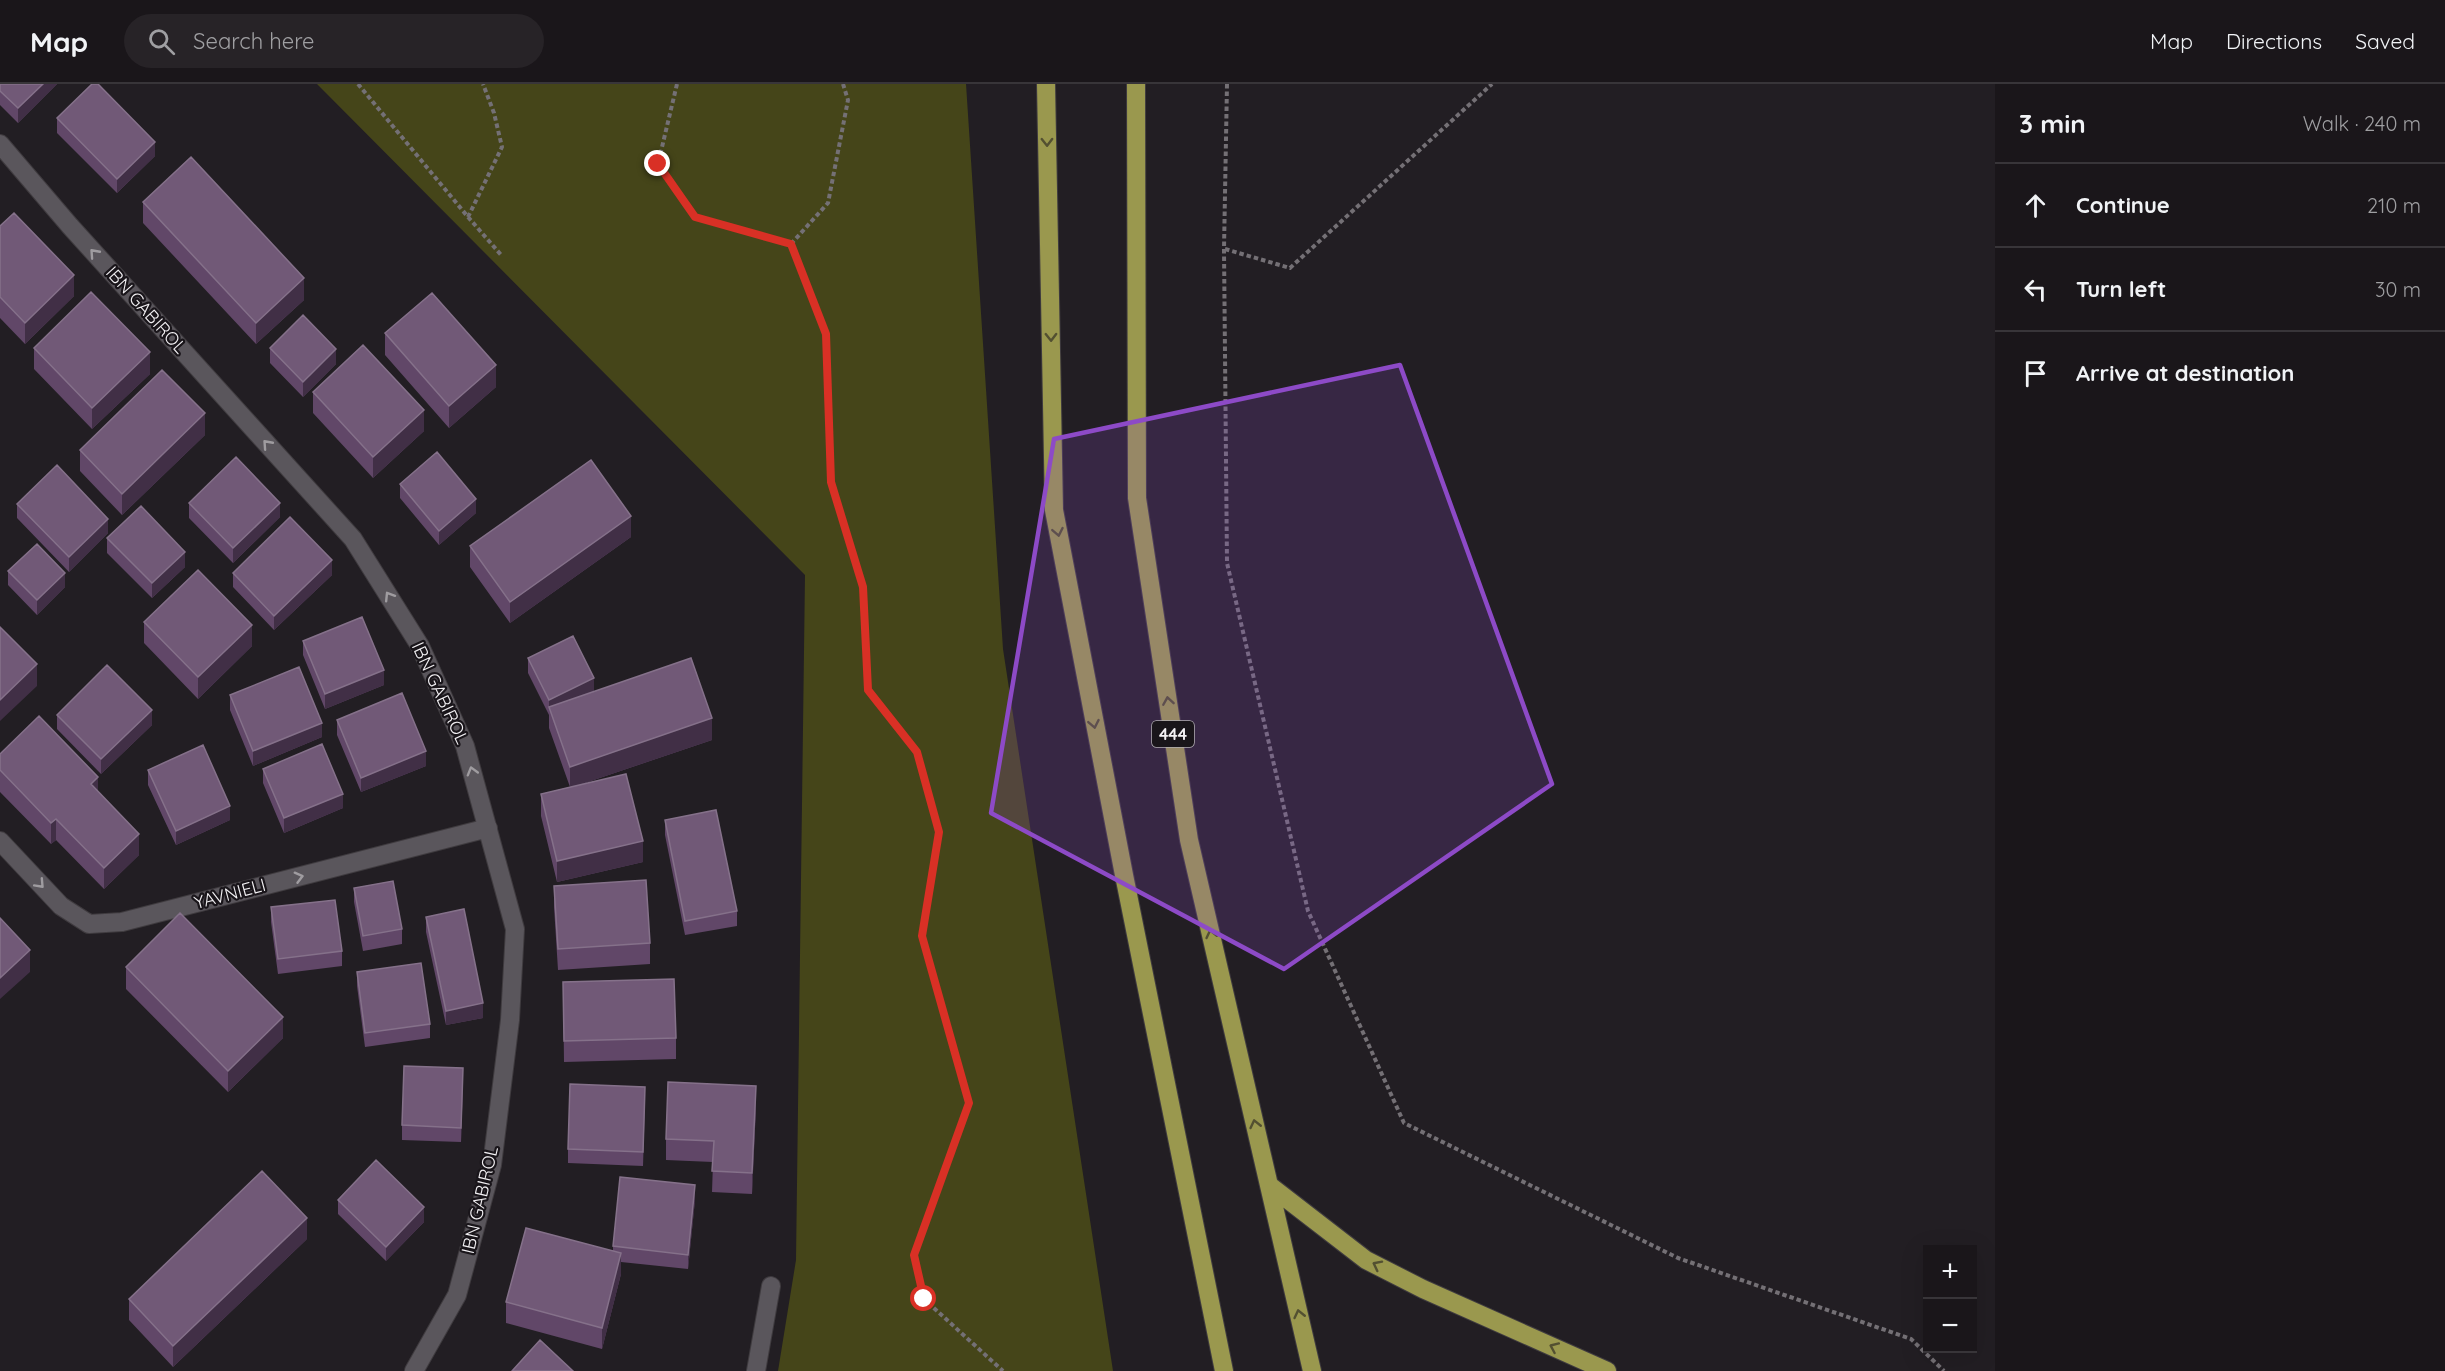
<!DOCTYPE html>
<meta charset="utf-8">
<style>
body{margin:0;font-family:Quicksand,sans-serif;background:#272327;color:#f1f3f6}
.controls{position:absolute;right:18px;bottom:18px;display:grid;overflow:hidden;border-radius:0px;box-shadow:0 6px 24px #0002}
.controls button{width:54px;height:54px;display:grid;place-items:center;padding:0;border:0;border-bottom:2px solid #383539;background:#1a161a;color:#f1f3f6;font:30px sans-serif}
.stop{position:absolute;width:18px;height:18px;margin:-14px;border:4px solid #d93025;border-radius:50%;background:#fff}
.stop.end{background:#d93025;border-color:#fff;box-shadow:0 2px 6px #0008}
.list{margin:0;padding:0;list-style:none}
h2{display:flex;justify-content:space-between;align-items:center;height:78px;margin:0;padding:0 24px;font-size:26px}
h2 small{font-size:20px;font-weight:400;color:#9f9fa2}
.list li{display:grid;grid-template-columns:39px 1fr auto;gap:18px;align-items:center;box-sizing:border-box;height:84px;padding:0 24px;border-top:2px solid #383539}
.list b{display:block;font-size:22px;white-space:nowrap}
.list em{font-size:20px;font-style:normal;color:#9f9fa2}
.icon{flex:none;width:33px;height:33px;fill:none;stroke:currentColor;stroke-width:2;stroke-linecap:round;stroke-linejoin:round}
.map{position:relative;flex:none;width:1995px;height:1287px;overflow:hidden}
header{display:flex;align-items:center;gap:36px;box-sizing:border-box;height:84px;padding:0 30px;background:#1a161a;border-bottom:2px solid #383539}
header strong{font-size:28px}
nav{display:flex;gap:33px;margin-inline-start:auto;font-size:21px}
.search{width:420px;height:54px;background:#272327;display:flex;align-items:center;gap:15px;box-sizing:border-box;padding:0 21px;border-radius:33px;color:#9f9fa2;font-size:22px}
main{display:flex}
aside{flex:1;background:#1a161a}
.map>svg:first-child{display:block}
.green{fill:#454519}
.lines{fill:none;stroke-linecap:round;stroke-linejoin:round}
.street-casing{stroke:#3f3b3f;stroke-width:20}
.primary-casing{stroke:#3f3b3f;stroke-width:20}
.path{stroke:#747075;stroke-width:4;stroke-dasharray:4.5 3;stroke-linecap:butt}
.street{stroke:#5a565c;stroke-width:18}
.primary{stroke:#9a984e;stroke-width:18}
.wall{fill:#614768}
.shaded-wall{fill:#412f46}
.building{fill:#715977;stroke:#85718a;stroke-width:1.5}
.oneway{stroke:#535031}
.oneway2{stroke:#9f9ca0}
.route{stroke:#d93025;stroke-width:8}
.marked{fill:#8d4ac7;fill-opacity:0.2;stroke:#8d4ac7;stroke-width:4.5;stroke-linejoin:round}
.labels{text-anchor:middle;stroke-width:4.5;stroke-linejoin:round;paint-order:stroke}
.shield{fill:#19151a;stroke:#b2afb3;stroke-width:1.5}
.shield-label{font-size:16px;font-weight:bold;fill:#f3f1f4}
.street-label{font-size:18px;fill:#f3f1f4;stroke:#19151a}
</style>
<header>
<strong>Map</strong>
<div class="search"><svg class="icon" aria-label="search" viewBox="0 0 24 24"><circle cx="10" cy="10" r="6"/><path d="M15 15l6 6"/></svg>Search here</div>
<nav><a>Map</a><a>Directions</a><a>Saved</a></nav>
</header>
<main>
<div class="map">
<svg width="1995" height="1287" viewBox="0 0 1995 1287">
<rect width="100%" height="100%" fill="#221e23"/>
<!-- green -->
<path class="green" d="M 317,0 L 966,0 L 1003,565 L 1113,1287 L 778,1287 L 796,1176 L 805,491 Z"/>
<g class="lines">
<defs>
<path id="street" d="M 0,60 L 70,142 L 353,455 L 420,562 L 465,662 L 515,845 L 510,936 L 492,1081 L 457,1211 L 414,1287
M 0,757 L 61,822 L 89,840 L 122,838 L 488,744
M 756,1287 L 771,1202"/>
<path id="primary" d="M 1046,0 L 1054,426 L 1124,791 L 1224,1287
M 1136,0 L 1137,414 L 1189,756 L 1312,1287
M 1269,1101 L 1366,1176 L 1423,1205 L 1607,1287"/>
</defs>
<!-- street casing -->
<use href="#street" class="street-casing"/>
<!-- primary casing -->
<use href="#primary" class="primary-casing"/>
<!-- path -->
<path class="path" d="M 358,0 L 468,133 L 502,63 L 494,29 L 483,0
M 677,0 L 658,80 L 695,133 L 791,160 L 826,250 L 831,398 L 863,503 L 868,606 L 917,668 L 939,748 L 922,852 L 969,1019 L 914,1171 L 924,1215 L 1003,1287
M 1227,0 L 1224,165 L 1227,479 L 1308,827 L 1404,1039 L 1678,1174 L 1911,1255 L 1944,1287
M 468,133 L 502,172
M 791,160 L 828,119 L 848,16 L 843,0
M 1225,165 L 1290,184 L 1492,0"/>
<!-- street -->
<use href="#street" class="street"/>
<!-- primary -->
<use href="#primary" class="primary"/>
</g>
<!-- wall -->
<path class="wall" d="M 0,0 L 57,0 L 18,39 L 0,21 Z
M 57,34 L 155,72 L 117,109 L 57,49 Z
M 143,118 L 304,216 L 256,260 L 143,139 Z
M 0,142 L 74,212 L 25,260 L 0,234 Z
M 385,249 L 496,303 L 449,344 L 385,271 Z
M 34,264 L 150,290 L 92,345 L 34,285 Z
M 270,264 L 336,280 L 303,313 L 270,279 Z
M 313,308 L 424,347 L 373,394 L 313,329 Z
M 205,351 L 122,431 L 80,387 L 80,366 Z
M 400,400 L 476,429 L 439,461 L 400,414 Z
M 189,419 L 280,433 L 233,479 L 189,434 Z
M 17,420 L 108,449 L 69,488 L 17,434 Z
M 631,453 L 510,539 L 470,483 L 470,462 Z
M 107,454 L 185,483 L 152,514 L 107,469 Z
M 8,487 L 65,503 L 37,531 L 8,501 Z
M 233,489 L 332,491 L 274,546 L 233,503 Z
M 144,538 L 252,562 L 198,615 L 144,559 Z
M 303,557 L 384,601 L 325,625 L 303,571 Z
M 528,574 L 594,607 L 712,656 L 579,701 L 643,778 L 557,798 L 541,732 L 541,710 L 570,703 L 549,644 L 549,631 L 528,589 Z
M 230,611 L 322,653 L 253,682 L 230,626 Z
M 57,631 L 152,641 L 101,690 L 57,645 Z
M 337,636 L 426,682 L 361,708 L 337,651 Z
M 0,670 L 98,708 L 139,771 L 104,805 L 56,756 L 51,760 L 0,708 Z
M 263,685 L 343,724 L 284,749 L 263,699 Z
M 148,686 L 230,736 L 176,761 L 148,701 Z
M 665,736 L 737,827 L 737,842 L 685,851 L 665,751 Z
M 554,802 L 650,859 L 650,880 L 558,886 L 554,823 Z
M 354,804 L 402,845 L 402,860 L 363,867 L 354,818 Z
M 271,823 L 342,867 L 342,882 L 278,890 L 271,838 Z
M 426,833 L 483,934 L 446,941 L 426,848 Z
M 126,883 L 283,954 L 228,1008 L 126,905 Z
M 357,888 L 430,940 L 430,954 L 365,963 L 357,902 Z
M 563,898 L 676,954 L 676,975 L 564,978 Z
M 463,999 L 461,1058 L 402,1056 L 402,1041 Z
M 645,1018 L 643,1082 L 568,1079 L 568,1065 Z
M 756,1023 L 752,1110 L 712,1108 L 713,1078 L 666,1076 L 666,1055 Z
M 338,1116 L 424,1138 L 386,1177 L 338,1130 Z
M 695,1116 L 688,1185 L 621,1178 L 621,1190 L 602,1265 L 506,1239 L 506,1218 L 613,1167 L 613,1162 Z
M 307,1155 L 173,1283 L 129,1236 L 129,1215 Z"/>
<!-- shaded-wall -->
<path class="shaded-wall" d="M 43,0 L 57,0 L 18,39 L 18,24 Z
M 155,58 L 155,72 L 117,109 L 117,95 Z
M 74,191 L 74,212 L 25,260 L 25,239 Z
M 304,194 L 304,216 L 256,260 L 256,239 Z
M 336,265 L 336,280 L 303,313 L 303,298 Z
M 150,268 L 150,290 L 92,345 L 92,324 Z
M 496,281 L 496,303 L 449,344 L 449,322 Z
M 424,326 L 424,347 L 373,394 L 373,373 Z
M 205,329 L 205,351 L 122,431 L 122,410 Z
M 476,415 L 476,429 L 439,461 L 439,447 Z
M 280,419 L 280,433 L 233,479 L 233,464 Z
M 631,432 L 631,453 L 510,539 L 510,518 Z
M 108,435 L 108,449 L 69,488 L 69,473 Z
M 185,468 L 185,483 L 152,514 L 152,499 Z
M 332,476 L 332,491 L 274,546 L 274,532 Z
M 65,489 L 65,503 L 37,531 L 37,516 Z
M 252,541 L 252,562 L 198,615 L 198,593 Z
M 37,580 L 37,602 L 0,637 L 0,616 Z
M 384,586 L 384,601 L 325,625 L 325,610 Z
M 594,594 L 594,609 L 549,623 L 549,631 L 549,616 Z
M 152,626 L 152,641 L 101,690 L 101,675 Z
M 712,634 L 712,656 L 570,704 L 570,683 Z
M 322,639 L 322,653 L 253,682 L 253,667 Z
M 426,667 L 426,682 L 361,708 L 361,694 Z
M 98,693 L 98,714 L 91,700 Z
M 343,710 L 343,724 L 284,749 L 284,734 Z
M 230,722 L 230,736 L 176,761 L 176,747 Z
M 56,735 L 56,756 L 51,760 L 51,739 Z
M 139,750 L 139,771 L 104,805 L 104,784 Z
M 643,757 L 643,778 L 557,798 L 557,777 Z
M 30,866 L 30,888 L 0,915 L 0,894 Z
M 483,919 L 483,934 L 446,941 L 446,927 Z
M 283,933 L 283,954 L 228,1008 L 228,987 Z
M 463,984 L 463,999 L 461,1058 L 461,1044 Z
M 756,1002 L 756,1023 L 752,1110 L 752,1089 Z
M 695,1101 L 695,1116 L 688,1185 L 688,1171 Z
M 424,1123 L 424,1138 L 386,1177 L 386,1163 Z
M 307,1134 L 307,1155 L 173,1283 L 173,1262 Z
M 621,1169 L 621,1190 L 602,1265 L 602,1244 Z"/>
<!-- building -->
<path class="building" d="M 0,0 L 43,0 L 18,24 L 0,7 Z
M 92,0 L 98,0 L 155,58 L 117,95 L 57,34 Z
M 191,73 L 304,194 L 256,239 L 143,118 Z
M 14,129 L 74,191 L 25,239 L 0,213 L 0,142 Z
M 91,208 L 150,268 L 92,324 L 34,264 Z
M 432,209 L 496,281 L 449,322 L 385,249 Z
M 303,231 L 336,265 L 303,298 L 270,264 Z
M 363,261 L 424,326 L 373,373 L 313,308 Z
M 162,286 L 205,329 L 122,410 L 80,366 Z
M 437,368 L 476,415 L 439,447 L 400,400 Z
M 236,373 L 280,419 L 233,464 L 189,419 Z
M 591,376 L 631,432 L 510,518 L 470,462 Z
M 57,381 L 108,435 L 69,473 L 17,420 Z
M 141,422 L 185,468 L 152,499 L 107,454 Z
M 290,433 L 332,476 L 274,532 L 233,489 Z
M 37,460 L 65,489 L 37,516 L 8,487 Z
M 198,486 L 252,541 L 198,593 L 144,538 Z
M 362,533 L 384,586 L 325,610 L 303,557 Z
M 0,543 L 37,580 L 0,616 Z
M 573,552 L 594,594 L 549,616 L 528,574 Z
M 691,574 L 712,634 L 570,683 L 549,623 Z
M 107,581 L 152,626 L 101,675 L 57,631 Z
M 299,583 L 322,639 L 253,667 L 230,611 Z
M 402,609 L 426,667 L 361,694 L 337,636 Z
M 39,632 L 98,693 L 91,700 L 139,750 L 104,784 L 56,735 L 51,739 L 0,686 L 0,670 Z
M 322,660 L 343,710 L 284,734 L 263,685 Z
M 203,661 L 230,722 L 176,747 L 148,686 Z
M 626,690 L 643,757 L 557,777 L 541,710 Z
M 716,726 L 737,827 L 685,837 L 665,736 Z
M 646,796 L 650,859 L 558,865 L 554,802 Z
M 393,797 L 402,845 L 363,852 L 354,804 Z
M 335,816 L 342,867 L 278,875 L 271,823 Z
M 464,825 L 483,919 L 446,927 L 426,833 Z
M 180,829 L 283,933 L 228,987 L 126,883 Z
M 0,834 L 30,866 L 0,894 Z
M 421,879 L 430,940 L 365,949 L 357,888 Z
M 674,895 L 676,954 L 564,957 L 563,898 Z
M 404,982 L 463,984 L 461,1044 L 402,1041 Z
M 668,998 L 756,1002 L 752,1089 L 712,1087 L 714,1057 L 666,1055 Z
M 570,1000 L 645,1003 L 643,1068 L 568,1065 Z
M 376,1076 L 424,1123 L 386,1163 L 338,1116 Z
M 262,1087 L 307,1134 L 173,1262 L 129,1215 Z
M 620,1093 L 695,1101 L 688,1171 L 613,1162 Z
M 526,1144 L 621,1169 L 602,1244 L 506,1218 Z
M 540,1256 L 573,1287 L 512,1287 Z"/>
<!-- one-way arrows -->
<defs><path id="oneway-chevron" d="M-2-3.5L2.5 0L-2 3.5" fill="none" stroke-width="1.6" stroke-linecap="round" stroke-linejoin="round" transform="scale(1.5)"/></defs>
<g class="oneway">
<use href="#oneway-chevron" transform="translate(1047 58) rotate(89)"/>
<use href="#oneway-chevron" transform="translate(1051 253) rotate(89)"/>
<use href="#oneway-chevron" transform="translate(1058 448) rotate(79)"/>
<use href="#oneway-chevron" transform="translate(1168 617) rotate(-99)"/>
<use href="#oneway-chevron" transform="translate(1094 640) rotate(79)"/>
<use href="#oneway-chevron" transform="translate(1211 850) rotate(-103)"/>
<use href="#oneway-chevron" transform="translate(1255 1040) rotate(-103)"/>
<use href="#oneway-chevron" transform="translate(1377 1181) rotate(-153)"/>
<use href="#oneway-chevron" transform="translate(1299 1230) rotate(-103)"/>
<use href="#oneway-chevron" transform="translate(1554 1263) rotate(-156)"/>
</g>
<g class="oneway2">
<use href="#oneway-chevron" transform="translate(94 169) rotate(-132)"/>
<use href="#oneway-chevron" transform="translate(267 360) rotate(-132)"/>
<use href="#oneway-chevron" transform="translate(389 512) rotate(-122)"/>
<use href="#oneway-chevron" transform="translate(472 687) rotate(-106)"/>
<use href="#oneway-chevron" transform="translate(299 793) rotate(-15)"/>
<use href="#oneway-chevron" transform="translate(40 800) rotate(47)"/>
</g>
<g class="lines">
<!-- route -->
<path class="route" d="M 658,80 L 695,133 L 791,160 L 826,250 L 831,398 L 863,503 L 868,606 L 917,668 L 939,748 L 922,852 L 969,1019 L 914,1171 L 924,1215"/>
</g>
<!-- marked area -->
<path class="marked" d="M 1400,281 L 1552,700 L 1284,885 L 991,729 L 1054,355 Z"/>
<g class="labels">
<!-- shield labels -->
<rect class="shield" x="1152" y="637" width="42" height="26" rx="4.5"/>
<g class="shield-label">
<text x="1173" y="656">444</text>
</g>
<!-- street labels -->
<g class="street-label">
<text transform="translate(146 226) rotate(48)" y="6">IBN GABIROL</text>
<text transform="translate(440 609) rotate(65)" y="6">IBN GABIROL</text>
<text transform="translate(230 810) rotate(-15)" y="6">YAVNIELI</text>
<text transform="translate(480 1116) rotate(-77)" y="6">IBN GABIROL</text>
</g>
</g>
</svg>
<div class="controls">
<button>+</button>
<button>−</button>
</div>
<div class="stop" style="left:924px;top:1215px"></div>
<div class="stop end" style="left:658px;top:80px"></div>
</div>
<aside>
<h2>3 min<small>Walk · 240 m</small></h2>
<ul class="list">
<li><svg class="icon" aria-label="ahead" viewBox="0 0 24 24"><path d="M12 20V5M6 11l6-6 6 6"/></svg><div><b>Continue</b></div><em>210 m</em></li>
<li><svg class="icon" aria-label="left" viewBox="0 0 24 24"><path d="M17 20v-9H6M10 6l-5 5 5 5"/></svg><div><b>Turn left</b></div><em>30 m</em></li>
<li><svg class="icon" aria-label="arrive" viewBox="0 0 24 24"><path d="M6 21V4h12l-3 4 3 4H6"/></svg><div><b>Arrive at destination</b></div></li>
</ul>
</aside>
</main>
